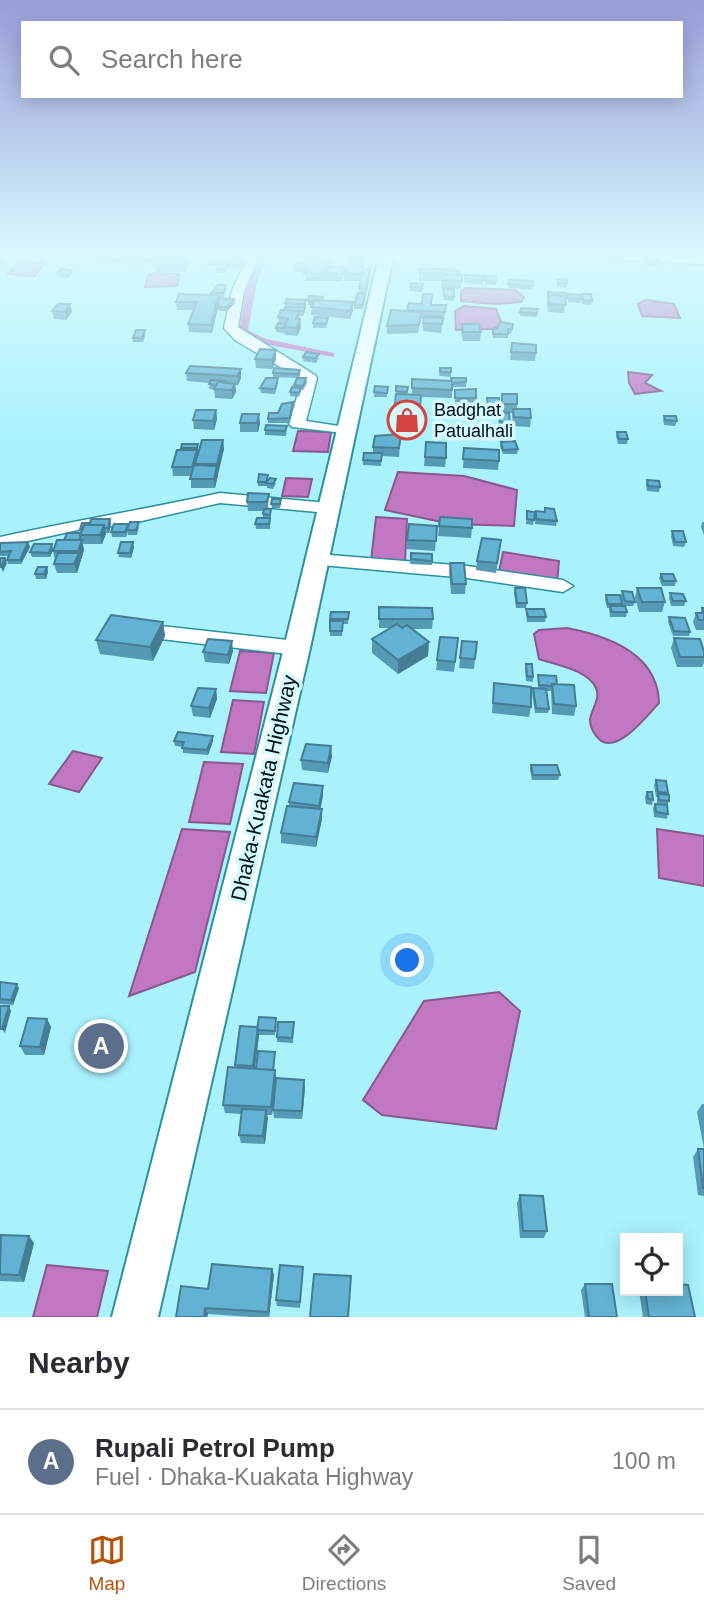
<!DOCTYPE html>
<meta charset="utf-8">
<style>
body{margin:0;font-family:Arial,sans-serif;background:#f2f2f3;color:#2b2b33}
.controls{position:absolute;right:21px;bottom:21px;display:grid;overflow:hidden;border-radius:0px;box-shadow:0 4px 18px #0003}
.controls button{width:63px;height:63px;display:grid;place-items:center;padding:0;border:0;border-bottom:2px solid #e1e1e2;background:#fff;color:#2b2b33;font:35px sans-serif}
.you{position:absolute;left:408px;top:961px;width:24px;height:24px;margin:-18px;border:5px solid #fff;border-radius:50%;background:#1a73e8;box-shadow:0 0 0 10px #1a73e833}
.badge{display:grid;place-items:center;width:46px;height:46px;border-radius:50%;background:#b45309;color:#fff;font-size:23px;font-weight:700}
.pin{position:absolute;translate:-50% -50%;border:4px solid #fff;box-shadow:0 2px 7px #0006}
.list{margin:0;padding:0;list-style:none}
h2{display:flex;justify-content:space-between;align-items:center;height:91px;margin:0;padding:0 28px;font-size:30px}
h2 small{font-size:23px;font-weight:400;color:#7c7c81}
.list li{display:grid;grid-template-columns:46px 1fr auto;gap:21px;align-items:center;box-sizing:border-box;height:105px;padding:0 28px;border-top:2px solid #e1e1e2}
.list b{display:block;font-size:26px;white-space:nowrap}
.list p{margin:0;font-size:23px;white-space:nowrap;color:#7c7c81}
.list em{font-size:23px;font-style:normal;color:#7c7c81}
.icon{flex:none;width:38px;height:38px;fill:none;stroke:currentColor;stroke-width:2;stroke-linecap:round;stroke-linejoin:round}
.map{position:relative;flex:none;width:704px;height:1317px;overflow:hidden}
.search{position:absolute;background:#fff;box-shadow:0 4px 18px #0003;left:21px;right:21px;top:21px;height:77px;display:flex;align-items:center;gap:18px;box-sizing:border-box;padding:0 24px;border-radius:0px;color:#7c7c81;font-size:26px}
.sheet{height:196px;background:#fff}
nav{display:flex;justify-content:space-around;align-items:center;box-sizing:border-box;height:98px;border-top:2px solid #e1e1e2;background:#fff;font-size:19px;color:#7c7c81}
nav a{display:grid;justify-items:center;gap:4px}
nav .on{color:#b45309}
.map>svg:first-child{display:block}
.water{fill:#c277c3;stroke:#88588e;stroke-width:2}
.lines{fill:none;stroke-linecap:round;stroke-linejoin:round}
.canal{fill:#c277c3;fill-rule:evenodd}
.minor-casing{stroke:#2a919d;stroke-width:3}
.major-casing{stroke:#2a919d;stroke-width:4}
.minor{fill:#fff;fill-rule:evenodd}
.major{fill:#fff;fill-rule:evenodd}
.wall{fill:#549ab5}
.shaded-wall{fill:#457d94}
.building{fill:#62b3d3;stroke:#457d94;stroke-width:2}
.labels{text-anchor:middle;stroke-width:7;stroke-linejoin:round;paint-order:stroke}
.far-poi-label{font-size:18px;fill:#001113;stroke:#d5f9fd;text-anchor:start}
.street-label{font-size:21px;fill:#001113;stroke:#d5f9fd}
</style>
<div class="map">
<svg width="704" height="1317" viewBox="0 0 704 1317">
<rect width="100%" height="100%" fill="#a9f2fc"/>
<!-- water -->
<path class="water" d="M 20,261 L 44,263 L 35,276 L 8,274 Z
M 155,273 L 179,274 L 177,286 L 145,287 L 148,275 Z
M 466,288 L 515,290 L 524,297 L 521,302 L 496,304 L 461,301 L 461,291 Z
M 646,300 L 674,304 L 680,318 L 642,316 L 638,304 Z
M 464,306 L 496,309 L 502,324 L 492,329 L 456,330 L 455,311 Z
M 628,372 L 652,375 L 645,383 L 661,391 L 635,394 L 629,383 Z
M 298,431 L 331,432 L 328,452 L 293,451 Z
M 398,472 L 464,476 L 517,490 L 514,526 L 451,524 L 385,510 Z
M 286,478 L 312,479 L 308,497 L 282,496 Z
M 376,517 L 407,519 L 405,562 L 371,561 Z
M 503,552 L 559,561 L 557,583 L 499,572 Z
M 567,628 C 609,636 658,654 659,703 C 648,715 616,756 599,739 C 594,734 590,727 590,720 C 591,709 601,699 596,688 C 588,670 557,665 539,659 L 534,634 L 539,630 Z
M 240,651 L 274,653 L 266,693 L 230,691 Z
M 233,700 L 264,702 L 254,754 L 221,752 Z
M 73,751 L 102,758 L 79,792 L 49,784 Z
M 204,762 L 243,764 L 230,824 L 189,822 Z
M 182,829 L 230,832 L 195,972 L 129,996 Z
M 657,829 L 704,836 L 704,886 L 659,878 Z
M 499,992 L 520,1011 L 496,1129 L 382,1115 L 363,1100 L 424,1001 Z
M 47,1265 L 108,1271 L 97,1317 L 33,1317 Z"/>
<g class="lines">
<!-- canal -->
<path class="canal" d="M 260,257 L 268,257 L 257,282 L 248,330 L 266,339 L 334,353 L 334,357 L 259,343 L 239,333 L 247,282 Z"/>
<defs>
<path id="minor" d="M 247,257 L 259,257 L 244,291 L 238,327 L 315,375 L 317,378 L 306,421 L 352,428 L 352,434 L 292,427 L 289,424 L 302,380 L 235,340 L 224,328 L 232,291 Z
M 615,257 L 704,257 L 704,264 L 621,260 Z
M 220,493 L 328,503 L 337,508 L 328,513 L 220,503 L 124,525 L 87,528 L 0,547 L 0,537 C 73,521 147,509 220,493 Z
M 317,554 L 467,566 L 563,580 L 573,586 L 563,592 L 467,578 L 310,564 L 308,560 Z
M 143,624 L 297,641 L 307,648 L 297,655 L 136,636 L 133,631 Z"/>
<path id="major" d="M 379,257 L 393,257 L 310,648 L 158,1317 L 112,1317 L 284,648 Z"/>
</defs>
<!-- minor casing -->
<use href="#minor" class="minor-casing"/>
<!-- major casing -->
<use href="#major" class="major-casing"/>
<!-- minor -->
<use href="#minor" class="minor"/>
<!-- major -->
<use href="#major" class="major"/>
</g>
<!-- wall -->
<path class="wall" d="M 96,257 L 156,257 L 153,263 L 142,263 L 142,260 L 139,265 L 115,263 L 115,259 L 113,262 L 96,261 Z
M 167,257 L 188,266 L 185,272 L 156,272 L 155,264 Z
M 249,257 L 248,261 L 246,261 L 245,268 L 228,268 L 226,273 L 216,273 L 216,269 L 228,260 Z
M 277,257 L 305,257 L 304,259 L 277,258 Z
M 350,257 L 372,257 L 372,258 L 366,258 L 364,269 L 370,269 L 370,276 L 365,296 L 363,309 L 354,309 L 354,305 L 359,293 L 360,281 L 344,281 L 344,273 Z
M 604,257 L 622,257 L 622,262 L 606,261 Z
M 643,257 L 659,257 L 660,259 L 659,263 L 656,265 L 646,265 L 642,258 Z
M 220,260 L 218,266 L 208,266 L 207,262 Z
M 327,260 L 331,260 L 331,267 L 344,267 L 344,275 L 342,281 L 326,281 L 326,274 L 325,281 L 305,281 L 305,272 L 294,272 L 294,268 Z
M 419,269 L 462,278 L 461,289 L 441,288 L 442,279 L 442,281 L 419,281 Z
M 57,273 L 72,274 L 68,278 L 57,277 Z
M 465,275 L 484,276 L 483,284 L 464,283 Z
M 485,276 L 496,276 L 496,285 L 485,284 Z
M 557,279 L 567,284 L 567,288 L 557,287 Z
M 509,280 L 533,281 L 532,290 L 508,288 Z
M 226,285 L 227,289 L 224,297 L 218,297 L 219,301 L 234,299 L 235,303 L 227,311 L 218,311 L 218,307 L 212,333 L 189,332 L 188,324 L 194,310 L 177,310 L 176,302 L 211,295 L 211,293 Z
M 410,287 L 422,288 L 423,288 L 422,292 L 410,291 Z
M 443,289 L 454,297 L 454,301 L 444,300 Z
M 548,292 L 566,298 L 564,313 L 548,312 L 547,303 Z
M 568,294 L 581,299 L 581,303 L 568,302 Z
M 582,294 L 592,301 L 591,305 L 582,304 Z
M 323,297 L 323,300 L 353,310 L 350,319 L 311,315 L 312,305 L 308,305 L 308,301 Z
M 306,300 L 306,308 L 303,316 L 299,316 L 301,327 L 297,336 L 285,335 L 284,331 L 284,333 L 276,332 L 276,328 L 279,323 L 278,317 L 285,307 L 285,303 Z
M 409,303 L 446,305 L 444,320 L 443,320 L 441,333 L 423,331 L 423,319 L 421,319 L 418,333 L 387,334 L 387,326 L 407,311 Z
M 70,304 L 72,312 L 66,320 L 54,319 L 52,311 Z
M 521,308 L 538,309 L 537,317 L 520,316 Z
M 328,322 L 326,328 L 313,328 L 313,323 Z
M 462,324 L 481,332 L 480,341 L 463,341 L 461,332 Z
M 513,328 L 511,334 L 508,333 L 508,338 L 493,338 L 493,329 Z
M 146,334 L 143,342 L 133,342 L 133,338 Z
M 512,343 L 536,353 L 535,361 L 510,360 Z
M 303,357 L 319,358 L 316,363 L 303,361 Z
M 255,359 L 276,359 L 272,369 L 256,368 Z
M 440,368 L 451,368 L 451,377 L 439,376 Z
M 241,369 L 241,378 L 238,385 L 235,385 L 236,392 L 232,399 L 215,398 L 214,389 L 209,389 L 210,383 L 187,381 L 186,373 Z
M 300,370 L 300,378 L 306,378 L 307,383 L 303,390 L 301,390 L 299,397 L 290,396 L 290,392 L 294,388 L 297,378 L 273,377 L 273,373 Z
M 278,378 L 278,383 L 275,394 L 261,393 L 260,388 Z
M 412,379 L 466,382 L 466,387 L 452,387 L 452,398 L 421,397 L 418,434 L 393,433 L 396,386 L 408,387 L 407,395 L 412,395 Z
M 375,386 L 388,387 L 387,397 L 374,397 Z
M 455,390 L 476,398 L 476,403 L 455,402 Z
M 502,394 L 517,404 L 517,409 L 531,418 L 530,427 L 513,426 L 512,413 L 509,413 L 510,427 L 499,426 L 498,417 L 499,412 L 501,412 Z
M 487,398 L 499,406 L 498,410 L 487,410 Z
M 293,406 L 290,423 L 268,423 L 268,419 Z
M 216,410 L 217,419 L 214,430 L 194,429 L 193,420 Z
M 664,416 L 677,421 L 675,426 L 664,425 L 663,420 Z
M 240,423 L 260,423 L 258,432 L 240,432 Z
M 287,426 L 286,436 L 265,435 L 265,430 Z
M 617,432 L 628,439 L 627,444 L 618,444 L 616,436 Z
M 223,440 L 224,449 L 215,488 L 191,488 L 191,476 L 173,476 L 172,467 L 181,450 L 181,448 L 198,444 L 198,456 Z
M 426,442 L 446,458 L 445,467 L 424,466 Z
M 501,442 L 518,449 L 517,454 L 503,454 L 500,446 Z
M 400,443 L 399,457 L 382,456 L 381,466 L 363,465 L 363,460 L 373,453 L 373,447 Z
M 464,448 L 499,461 L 498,470 L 463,468 Z
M 268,479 L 268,481 L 276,483 L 273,489 L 267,488 L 267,486 L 258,486 L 258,482 Z
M 647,480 L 660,487 L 659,492 L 647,491 L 646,485 Z
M 269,494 L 268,509 L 271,509 L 271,513 L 270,529 L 256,529 L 255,524 L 263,518 L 263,511 L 248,511 L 247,502 Z
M 271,504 L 281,504 L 280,508 L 272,508 Z
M 527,511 L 535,512 L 533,525 L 526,524 Z
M 536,511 L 545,512 L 557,521 L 556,526 L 535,524 Z
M 440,517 L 472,528 L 471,538 L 438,536 Z
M 110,519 L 111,524 L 109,533 L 106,533 L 102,544 L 83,544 L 84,550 L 77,573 L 57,573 L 54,564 L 55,561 L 53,551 L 64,540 L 81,533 L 80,529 L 90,523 Z
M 702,522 L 704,522 L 704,535 L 701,527 Z
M 437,526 L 435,551 L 406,549 L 407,540 Z
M 128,527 L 139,527 L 137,535 L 128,535 L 128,532 L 126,537 L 112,537 L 111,532 Z
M 672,531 L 686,542 L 684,547 L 673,546 L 671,536 Z
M 28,542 L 30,547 L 21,564 L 8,564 L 7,560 L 8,556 L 0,556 L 0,543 Z
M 134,547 L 131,558 L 119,557 L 118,553 Z
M 53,549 L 50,557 L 32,557 L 30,552 Z
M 500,550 L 496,573 L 476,570 L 477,561 Z
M 411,553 L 432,554 L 432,565 L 410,564 Z
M 450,563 L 466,584 L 465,594 L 451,594 L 449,572 Z
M 47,567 L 48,572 L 46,579 L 36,579 L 35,574 Z
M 661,574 L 676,581 L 675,586 L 662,586 L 659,578 Z
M 515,588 L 527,603 L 526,608 L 516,608 L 514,593 Z
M 637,588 L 665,602 L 662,612 L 639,612 L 635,598 Z
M 622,591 L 635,602 L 633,606 L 625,606 L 627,612 L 626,617 L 610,617 L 609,608 L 607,608 L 605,600 L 606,595 L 622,604 L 622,606 L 623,606 L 621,596 Z
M 670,593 L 686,601 L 684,606 L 671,606 L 669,598 Z
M 379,607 L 433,619 L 432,629 L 411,629 L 428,656 L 398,674 L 372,653 L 372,639 L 390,628 L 379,628 Z
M 702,608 L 704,608 L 704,630 L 696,630 L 693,622 L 696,613 L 700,613 Z
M 526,609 L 546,617 L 545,622 L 527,622 L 526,614 Z
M 331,612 L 349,612 L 348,624 L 343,624 L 342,636 L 330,636 Z
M 669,617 L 690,632 L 689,636 L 673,636 L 668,622 Z
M 163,622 L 165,636 L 153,661 L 100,654 L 96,640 Z
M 440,637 L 458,638 L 454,672 L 436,670 Z
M 674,638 L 704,652 L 704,663 L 702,667 L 677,667 L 671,648 Z
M 462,641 L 477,642 L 474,669 L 459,668 Z
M 233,651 L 229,664 L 205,662 L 203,652 Z
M 526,664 L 533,677 L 533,682 L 526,681 L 525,669 Z
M 538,675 L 557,684 L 576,706 L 574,716 L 552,714 L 551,691 L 546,691 L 549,709 L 548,713 L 535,713 L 532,693 L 533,688 L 538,688 Z
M 494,683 L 531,707 L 529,717 L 492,713 Z
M 216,689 L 217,699 L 210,718 L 193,716 L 191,706 Z
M 174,741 L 213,741 L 208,755 L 183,753 L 183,747 L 175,746 Z
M 332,756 L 328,773 L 302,770 L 301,760 Z
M 531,765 L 560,775 L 558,780 L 532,780 L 530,770 Z
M 656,780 L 668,793 L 667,795 L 669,801 L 667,806 L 668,814 L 667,819 L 654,817 L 653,808 L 655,804 L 657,804 L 657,797 L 656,797 L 654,785 Z
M 323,786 L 323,796 L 320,809 L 322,809 L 322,819 L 316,847 L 281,843 L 281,833 L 289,806 L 289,802 Z
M 647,792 L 653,800 L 652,805 L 646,804 L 645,797 Z
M 0,982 L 19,988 L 13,1005 L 0,1004 Z
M 276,1018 L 275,1035 L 259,1035 L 255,1069 L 275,1052 L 274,1070 L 276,1078 L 272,1115 L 267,1115 L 265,1144 L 241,1143 L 239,1135 L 242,1114 L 225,1113 L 223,1105 L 235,1068 L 235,1065 L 257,1027 Z
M 47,1019 L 51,1027 L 44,1055 L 25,1055 L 20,1046 Z
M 294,1027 L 293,1043 L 277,1042 L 277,1037 Z
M 107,1033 L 103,1056 L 89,1056 L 88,1052 Z
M 305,1088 L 302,1119 L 274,1118 L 273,1110 Z
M 702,1104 L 704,1104 L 704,1196 L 698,1195 L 693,1157 L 698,1149 L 704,1149 L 697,1112 Z
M 520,1195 L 547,1231 L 544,1238 L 520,1238 L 517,1203 Z
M 0,1238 L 34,1243 L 24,1282 L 0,1281 Z
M 272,1269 L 274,1275 L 269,1317 L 251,1317 L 208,1314 L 207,1317 L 176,1317 L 208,1289 Z
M 303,1274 L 300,1308 L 277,1306 L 276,1300 Z
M 585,1284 L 617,1317 L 585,1317 L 581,1290 Z
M 639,1291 L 678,1291 L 695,1317 L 643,1317 Z"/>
<!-- shaded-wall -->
<path class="shaded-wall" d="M 3,257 L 5,260 L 0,265 L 0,260 Z
M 138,257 L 141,257 L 142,260 L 139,265 Z
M 187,259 L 188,266 L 185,272 L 184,265 Z
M 370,269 L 370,276 L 366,296 L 366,289 Z
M 71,270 L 72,274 L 68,278 L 67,274 Z
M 218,295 L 219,303 L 212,333 L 211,325 Z
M 234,299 L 235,303 L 227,311 L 227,307 Z
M 306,300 L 306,308 L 303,316 L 304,304 Z
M 353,302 L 353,310 L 350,319 L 350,311 Z
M 70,304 L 72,312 L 66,320 L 65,312 Z
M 300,319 L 301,327 L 297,336 L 297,328 Z
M 276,350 L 276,359 L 272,369 L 272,360 Z
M 241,369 L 241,378 L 238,385 L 237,376 Z
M 235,384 L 236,392 L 232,399 L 232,390 Z
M 216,410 L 217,419 L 214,430 L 213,421 Z
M 259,414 L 260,423 L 258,432 L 257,423 Z
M 223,440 L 224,449 L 218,473 L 217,464 Z
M 197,450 L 198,459 L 195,464 L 196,467 L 193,476 L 192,467 Z
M 217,466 L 218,475 L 215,488 L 214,479 Z
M 110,519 L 111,524 L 109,533 L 108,528 Z
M 104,525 L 106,534 L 102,544 L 100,535 Z
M 81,538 L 84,550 L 77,573 L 74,564 L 78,553 Z
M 28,542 L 30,547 L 21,564 L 20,560 Z
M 133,542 L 134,547 L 131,558 L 130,553 Z
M 52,544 L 53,549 L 50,557 L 49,553 Z
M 5,558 L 7,563 L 3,572 L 1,567 Z
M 47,567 L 48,572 L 46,579 L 44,574 Z
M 163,622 L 165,636 L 153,661 L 150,647 Z
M 232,641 L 233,651 L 229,664 L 228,655 Z
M 429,642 L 428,656 L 398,674 L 398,660 Z
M 216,689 L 217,699 L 210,718 L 209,708 Z
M 213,736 L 213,741 L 208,755 L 207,750 Z
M 331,746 L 332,756 L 328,773 L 328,763 Z
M 323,786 L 323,796 L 319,816 L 319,806 Z
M 322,809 L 322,819 L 316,847 L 316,837 Z
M 17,984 L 19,988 L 13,1005 L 11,1000 Z
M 9,1006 L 11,1011 L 5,1033 L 2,1029 Z
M 47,1019 L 51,1027 L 44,1055 L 40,1047 Z
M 258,1027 L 259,1035 L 254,1075 L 253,1066 Z
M 106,1029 L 107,1033 L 103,1056 L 101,1052 Z
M 275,1070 L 276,1078 L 272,1115 L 271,1107 Z
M 304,1080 L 305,1088 L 302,1119 L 302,1111 Z
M 266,1110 L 268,1118 L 265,1144 L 263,1136 Z
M 29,1236 L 34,1243 L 24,1282 L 19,1275 Z
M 272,1269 L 274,1275 L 269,1317 L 268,1312 Z
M 205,1308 L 208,1314 L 207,1317 L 204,1317 Z"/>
<!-- building -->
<path class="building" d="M 167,257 L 171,257 L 187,259 L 184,265 L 155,264 L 158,258 Z
M 210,257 L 219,257 L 217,263 L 207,262 Z
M 229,257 L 246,257 L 244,260 L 228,260 Z
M 350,257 L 365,257 L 361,274 L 344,273 Z
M 645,257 L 659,257 L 660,259 L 657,261 L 647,261 Z
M 311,259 L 331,260 L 330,264 L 320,263 L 319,266 L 326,266 L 324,274 L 304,273 Z
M 222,260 L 229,260 L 228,260 L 228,264 L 226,269 L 216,269 Z
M 296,263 L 309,264 L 307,269 L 294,268 Z
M 328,267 L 344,267 L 342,274 L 326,273 Z
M 61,269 L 71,270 L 67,274 L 57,273 Z
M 363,269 L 370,269 L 366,289 L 359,288 Z
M 419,269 L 442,269 L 442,273 L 419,273 Z
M 445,270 L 459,271 L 461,275 L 443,274 Z
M 442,274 L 462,275 L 462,281 L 442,280 Z
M 465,275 L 484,276 L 484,280 L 465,279 Z
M 485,276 L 496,276 L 496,281 L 485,280 Z
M 557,279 L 567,280 L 567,284 L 558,283 Z
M 509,280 L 533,281 L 533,286 L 508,284 Z
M 411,283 L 423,284 L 422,288 L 410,287 Z
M 218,285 L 226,285 L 223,293 L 211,293 Z
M 443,289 L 454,289 L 454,297 L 444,296 Z
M 548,292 L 566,293 L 566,298 L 565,298 L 565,296 L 549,295 Z
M 358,293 L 365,294 L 363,305 L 354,305 Z
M 179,294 L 218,295 L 211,325 L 188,324 L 197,302 L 176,302 Z
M 423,294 L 432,294 L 431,305 L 446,305 L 445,312 L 407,310 L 409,303 L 422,304 Z
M 568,294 L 581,295 L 581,299 L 568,298 Z
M 582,294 L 591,294 L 592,301 L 583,300 Z
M 548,295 L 565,296 L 566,305 L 549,304 Z
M 309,296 L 323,297 L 322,300 L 314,300 L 313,301 L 308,301 Z
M 219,298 L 234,299 L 227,307 L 218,307 Z
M 287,299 L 306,300 L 304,304 L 285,303 Z
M 314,300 L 353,302 L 350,311 L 311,307 Z
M 58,304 L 70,304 L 65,312 L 52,311 Z
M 285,307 L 304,308 L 303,312 L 284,310 Z
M 521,308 L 538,309 L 537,313 L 520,312 Z
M 281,310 L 299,311 L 296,319 L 300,319 L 297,328 L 284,327 L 288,318 L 278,317 Z
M 391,310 L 421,312 L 419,325 L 387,326 Z
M 424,316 L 441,317 L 441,318 L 424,317 L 423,320 Z
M 315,317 L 328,318 L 326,324 L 313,323 Z
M 424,317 L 443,318 L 442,324 L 423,323 Z
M 500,322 L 513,324 L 512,329 L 508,329 L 508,334 L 493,334 L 493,329 L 497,329 Z
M 278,323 L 286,324 L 284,328 L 276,328 Z
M 462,324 L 479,324 L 481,332 L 463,332 Z
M 136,330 L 145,330 L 142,338 L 133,338 Z
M 512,343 L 536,345 L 536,353 L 511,352 Z
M 260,349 L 276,350 L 272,360 L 255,359 Z
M 306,352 L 319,354 L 316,358 L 303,357 Z
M 190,366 L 241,369 L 237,376 L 186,373 Z
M 274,368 L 300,370 L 299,374 L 273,373 Z
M 440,368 L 451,368 L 451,372 L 440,372 Z
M 266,378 L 278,378 L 275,389 L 260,388 Z
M 297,378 L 306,378 L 303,386 L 294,385 Z
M 451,378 L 466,378 L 466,382 L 452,383 Z
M 412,379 L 452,381 L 452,390 L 412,388 Z
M 211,380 L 226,381 L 225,383 L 218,382 L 216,385 L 209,384 Z
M 218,382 L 235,384 L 232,390 L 214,389 Z
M 375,386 L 388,387 L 387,393 L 374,392 Z
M 396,386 L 408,387 L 407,392 L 396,391 Z
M 292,387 L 301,388 L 299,393 L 290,392 Z
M 476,389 L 476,398 L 455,398 L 455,390 Z
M 396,394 L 421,395 L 419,421 L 393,420 Z
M 502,394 L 517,394 L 517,404 L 502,404 Z
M 487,398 L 499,398 L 499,406 L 488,405 Z
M 293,402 L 290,418 L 268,419 L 269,413 L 278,413 L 282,404 Z
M 513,409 L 530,409 L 531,418 L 514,417 Z
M 196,410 L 216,410 L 213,421 L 193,420 Z
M 499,412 L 509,413 L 510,422 L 500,422 Z
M 242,414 L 259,414 L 257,423 L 240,423 Z
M 664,416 L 676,416 L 677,421 L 665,420 Z
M 266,425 L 287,426 L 285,431 L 265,430 Z
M 617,432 L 626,432 L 628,439 L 619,439 Z
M 401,434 L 399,448 L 373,447 L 375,436 Z
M 202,440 L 223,440 L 217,464 L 195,464 Z
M 515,441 L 518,449 L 503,450 L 501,442 Z
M 426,442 L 446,443 L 446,458 L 425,457 Z
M 182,444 L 198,444 L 197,448 L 181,448 Z
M 464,448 L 499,450 L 499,461 L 463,459 Z
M 177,450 L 197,450 L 192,467 L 172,467 Z
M 364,453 L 382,453 L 381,461 L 363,460 Z
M 194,465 L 217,466 L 214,479 L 190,479 Z
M 259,474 L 268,475 L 266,482 L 258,482 Z
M 270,478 L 276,479 L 273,484 L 266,483 Z
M 647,480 L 659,481 L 660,487 L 648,486 Z
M 248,493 L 269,494 L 267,502 L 247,502 Z
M 272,499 L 281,499 L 280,504 L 271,504 Z
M 545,508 L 554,509 L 557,521 L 536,519 L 536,511 L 545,512 Z
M 264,509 L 271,509 L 270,515 L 263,514 Z
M 527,511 L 535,512 L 534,520 L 527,519 Z
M 440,517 L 472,519 L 472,528 L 439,526 Z
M 257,518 L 270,518 L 269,524 L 255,524 Z
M 91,519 L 110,519 L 108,528 L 104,528 L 104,525 L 84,525 L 83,529 L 80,529 L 82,523 L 90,523 Z
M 130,522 L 139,522 L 136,530 L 127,530 Z
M 114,524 L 128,524 L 125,532 L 111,532 Z
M 409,524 L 437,526 L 436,541 L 407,540 Z
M 84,525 L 104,525 L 100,535 L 80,535 Z
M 672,531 L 683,531 L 686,542 L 675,542 Z
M 67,533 L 81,533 L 80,540 L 64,540 Z
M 482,538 L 501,540 L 497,563 L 477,561 Z
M 57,540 L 82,540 L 78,551 L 53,551 Z
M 28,542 L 20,560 L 7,560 L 11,551 L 0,552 L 0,543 Z
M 121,542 L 133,542 L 130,553 L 118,553 Z
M 34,544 L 52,544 L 49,553 L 30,552 Z
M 58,553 L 79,553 L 74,564 L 54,564 Z
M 411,553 L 432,554 L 432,561 L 411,559 Z
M 0,558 L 5,558 L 1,567 L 0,567 Z
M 450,563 L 464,563 L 466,584 L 452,584 Z
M 38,567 L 47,567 L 44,574 L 35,574 Z
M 661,574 L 673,574 L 676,581 L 663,581 Z
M 515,588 L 525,588 L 527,603 L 517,603 Z
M 637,588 L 661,588 L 665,602 L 642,602 Z
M 622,591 L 632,592 L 635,602 L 625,601 Z
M 670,593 L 683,594 L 686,601 L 673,601 Z
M 606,595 L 620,595 L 622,604 L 608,604 Z
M 610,606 L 625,606 L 627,612 L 612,612 Z
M 379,607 L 432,608 L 433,619 L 379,619 Z
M 702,608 L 704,608 L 704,620 L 699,620 L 696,613 L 704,613 Z
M 526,609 L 544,609 L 546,617 L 528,617 Z
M 331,612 L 349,612 L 348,619 L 330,619 Z
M 111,615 L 163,622 L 150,647 L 96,640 Z
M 669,617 L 685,618 L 690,632 L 674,631 Z
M 330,621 L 343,621 L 342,631 L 330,631 Z
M 397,624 L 402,628 L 407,625 L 429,642 L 398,660 L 372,639 Z
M 440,637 L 458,638 L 455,662 L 437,660 Z
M 674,638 L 700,639 L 704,652 L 704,657 L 680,657 Z
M 208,639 L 232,641 L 228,655 L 203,652 Z
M 462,641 L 477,642 L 475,659 L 460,658 Z
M 526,664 L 532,664 L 533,677 L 527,676 Z
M 538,675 L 556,676 L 557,684 L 552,684 L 552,686 L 539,685 Z
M 494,683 L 531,687 L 531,707 L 493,703 Z
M 552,684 L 574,685 L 576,706 L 554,704 Z
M 198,688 L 216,689 L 209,708 L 191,706 Z
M 533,688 L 546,689 L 549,709 L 536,708 Z
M 178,732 L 213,736 L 207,750 L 182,748 L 184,742 L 174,741 Z
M 306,744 L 331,746 L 328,763 L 301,760 Z
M 531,765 L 557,765 L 560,775 L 533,775 Z
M 656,780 L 666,781 L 668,793 L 658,792 Z
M 294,783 L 323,786 L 319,806 L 289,802 Z
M 647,792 L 652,792 L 653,800 L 648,799 Z
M 658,794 L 669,795 L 669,801 L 659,800 Z
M 655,804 L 667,805 L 668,814 L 656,812 Z
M 287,806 L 322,809 L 316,837 L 281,833 Z
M 0,982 L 17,984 L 11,1000 L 0,999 Z
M 0,1006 L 9,1006 L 2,1029 L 0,1029 Z
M 259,1017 L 276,1018 L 275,1031 L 258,1030 L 258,1027 L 257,1030 Z
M 28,1018 L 47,1019 L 40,1047 L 20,1046 Z
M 278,1022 L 294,1022 L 292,1038 L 277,1037 Z
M 240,1026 L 258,1027 L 253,1066 L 235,1065 Z
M 92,1029 L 106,1029 L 101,1052 L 88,1052 Z
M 258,1051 L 275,1052 L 273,1070 L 256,1069 Z
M 228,1067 L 275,1070 L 271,1107 L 223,1105 Z
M 276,1078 L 304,1080 L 302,1111 L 273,1110 Z
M 242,1109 L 266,1110 L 263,1136 L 239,1135 Z
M 698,1149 L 704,1149 L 704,1188 L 703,1188 Z
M 520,1195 L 543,1196 L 547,1231 L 523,1231 Z
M 1,1235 L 29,1236 L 19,1275 L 0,1274 Z
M 212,1264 L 272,1269 L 268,1312 L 205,1308 L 204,1317 L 176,1317 L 181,1286 L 208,1289 Z
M 280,1265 L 303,1267 L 300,1302 L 276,1300 Z
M 314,1274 L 351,1276 L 348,1317 L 310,1317 Z
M 585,1284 L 612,1284 L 617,1317 L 589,1317 Z
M 678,1284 L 688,1285 L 695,1317 L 649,1317 L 645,1291 L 678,1291 Z"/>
<!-- sky -->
<linearGradient id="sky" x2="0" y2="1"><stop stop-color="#999cd9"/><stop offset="0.58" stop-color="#d8f9fe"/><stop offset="1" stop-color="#d8f9fe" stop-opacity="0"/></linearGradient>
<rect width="704" height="441" fill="url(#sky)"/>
<!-- icons -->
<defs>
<symbol id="shop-ring" viewBox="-11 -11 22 22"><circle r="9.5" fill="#d5f9fd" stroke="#d2443f" stroke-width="1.5"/><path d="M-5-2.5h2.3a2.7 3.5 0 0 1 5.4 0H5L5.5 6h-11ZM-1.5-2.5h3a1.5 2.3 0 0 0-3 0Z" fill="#d2443f"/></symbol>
</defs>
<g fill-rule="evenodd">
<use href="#shop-ring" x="385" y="398" width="44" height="44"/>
</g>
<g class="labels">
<!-- far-poi labels -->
<g class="far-poi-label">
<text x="434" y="416">Badghat<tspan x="434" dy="21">Patualhali</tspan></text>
</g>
<!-- street labels -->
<g class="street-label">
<text transform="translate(264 788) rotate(-77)" y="7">Dhaka-Kuakata Highway</text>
</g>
</g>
</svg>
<div class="controls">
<button><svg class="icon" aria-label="locate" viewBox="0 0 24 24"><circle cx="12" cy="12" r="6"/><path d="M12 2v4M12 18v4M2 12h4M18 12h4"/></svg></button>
</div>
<div class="you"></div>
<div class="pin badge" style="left:101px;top:1046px;background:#5c6f8a">A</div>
<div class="search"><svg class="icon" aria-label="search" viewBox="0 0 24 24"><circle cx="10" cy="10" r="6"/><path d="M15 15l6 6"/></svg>Search here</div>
</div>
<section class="sheet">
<h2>Nearby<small></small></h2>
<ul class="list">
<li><span class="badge" style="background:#5c6f8a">A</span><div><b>Rupali Petrol Pump</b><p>Fuel · Dhaka-Kuakata Highway</p></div><em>100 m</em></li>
</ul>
</section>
<nav>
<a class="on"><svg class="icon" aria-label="map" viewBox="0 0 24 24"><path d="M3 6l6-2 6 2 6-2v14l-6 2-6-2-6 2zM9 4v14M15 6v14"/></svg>Map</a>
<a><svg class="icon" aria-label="directions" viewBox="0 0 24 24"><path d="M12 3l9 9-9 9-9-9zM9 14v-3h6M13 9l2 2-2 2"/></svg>Directions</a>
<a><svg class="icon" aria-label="saved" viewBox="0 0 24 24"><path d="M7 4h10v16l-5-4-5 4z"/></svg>Saved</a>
</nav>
